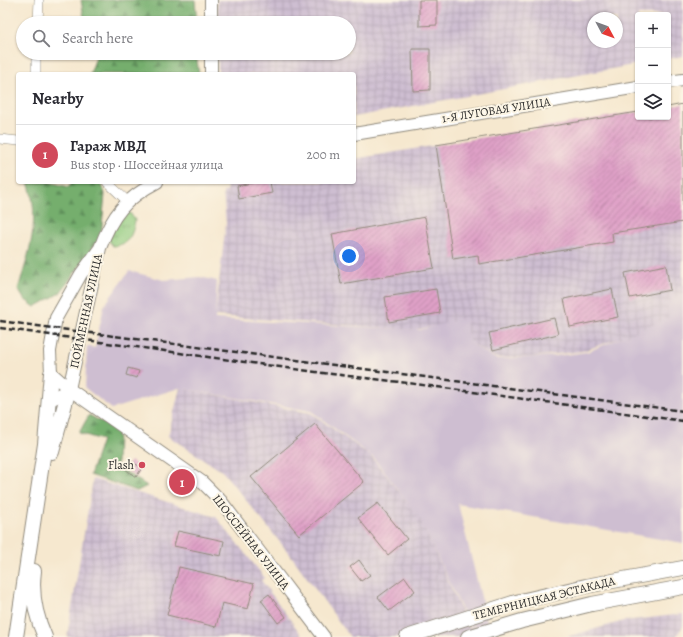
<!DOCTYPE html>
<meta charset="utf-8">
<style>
body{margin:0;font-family:Alegreya,serif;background:#f7f7f7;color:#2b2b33}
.controls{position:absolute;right:12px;top:12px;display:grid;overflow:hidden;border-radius:4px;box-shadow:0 1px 3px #0004}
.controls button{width:36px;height:36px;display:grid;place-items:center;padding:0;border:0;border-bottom:1px solid #e1e1e2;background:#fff;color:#2b2b33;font:20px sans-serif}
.compass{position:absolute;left:587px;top:12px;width:36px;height:36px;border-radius:50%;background:#fff;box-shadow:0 1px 3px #0004;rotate:131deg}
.you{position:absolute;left:349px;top:256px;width:14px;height:14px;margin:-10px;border:3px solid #fff;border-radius:50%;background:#1a73e8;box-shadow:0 0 0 6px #1a73e833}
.badge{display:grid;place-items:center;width:26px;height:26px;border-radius:50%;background:#d1495b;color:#fff;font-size:13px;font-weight:700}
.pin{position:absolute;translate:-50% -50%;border:2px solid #fff;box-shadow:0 1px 4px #0006}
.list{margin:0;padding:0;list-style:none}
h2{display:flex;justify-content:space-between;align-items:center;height:52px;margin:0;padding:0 16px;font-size:17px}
h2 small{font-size:13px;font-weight:400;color:#7c7c81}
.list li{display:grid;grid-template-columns:26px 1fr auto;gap:12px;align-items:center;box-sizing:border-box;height:60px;padding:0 16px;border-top:1px solid #e1e1e2}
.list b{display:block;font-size:15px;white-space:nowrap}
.list p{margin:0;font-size:13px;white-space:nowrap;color:#7c7c81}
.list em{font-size:13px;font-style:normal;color:#7c7c81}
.icon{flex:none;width:22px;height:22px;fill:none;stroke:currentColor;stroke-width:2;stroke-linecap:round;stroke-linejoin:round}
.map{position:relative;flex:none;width:683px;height:637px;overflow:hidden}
.search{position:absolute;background:#fff;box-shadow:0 1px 3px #0004;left:16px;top:16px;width:340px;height:44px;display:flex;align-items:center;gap:10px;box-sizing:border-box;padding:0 14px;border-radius:22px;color:#7c7c81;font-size:15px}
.panel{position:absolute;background:#fff;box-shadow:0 1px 3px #0004;left:16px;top:72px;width:340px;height:112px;border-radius:4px}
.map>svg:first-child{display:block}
.industrial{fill:url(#industrial-grid);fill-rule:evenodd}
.railway{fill:#cebed1}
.grass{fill:url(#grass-tufts);stroke:#5e7a54}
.forest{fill:url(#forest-firs);stroke:#506c4c}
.building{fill:url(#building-hatch)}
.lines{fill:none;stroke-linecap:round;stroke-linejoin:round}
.minor-casing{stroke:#908a7d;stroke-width:10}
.secondary-casing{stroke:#908a7d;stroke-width:14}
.primary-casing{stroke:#908a7d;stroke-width:16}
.minor{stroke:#fff;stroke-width:9}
.secondary{stroke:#fff;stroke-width:12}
.primary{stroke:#fff;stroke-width:14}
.rail{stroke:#2b2b2b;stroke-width:2.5;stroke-dasharray:6 3;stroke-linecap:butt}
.poi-dot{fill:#d1495b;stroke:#fcf5e5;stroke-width:1.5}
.labels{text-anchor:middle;stroke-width:4;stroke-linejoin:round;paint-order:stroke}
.street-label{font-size:12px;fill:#2b2b2b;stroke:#fcf5e5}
.poi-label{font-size:12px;fill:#2b2b2b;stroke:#fcf5e5;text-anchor:end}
</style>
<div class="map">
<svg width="683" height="637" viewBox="0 0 683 637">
<defs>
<pattern id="industrial-grid" width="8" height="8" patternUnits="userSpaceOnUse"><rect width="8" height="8" fill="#cebed1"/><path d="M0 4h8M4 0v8" fill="none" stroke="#b1a3b4"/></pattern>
<pattern id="grass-tufts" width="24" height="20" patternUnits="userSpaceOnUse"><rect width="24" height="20" fill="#90ca7e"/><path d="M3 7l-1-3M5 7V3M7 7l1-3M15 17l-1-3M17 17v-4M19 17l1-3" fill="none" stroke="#76a467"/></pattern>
<pattern id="forest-firs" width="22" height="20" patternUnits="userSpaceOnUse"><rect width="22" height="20" fill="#74ae6d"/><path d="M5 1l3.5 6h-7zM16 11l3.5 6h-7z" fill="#5f8e5a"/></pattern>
<pattern id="building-hatch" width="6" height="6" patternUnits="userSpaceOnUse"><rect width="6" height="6" fill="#dfa0c7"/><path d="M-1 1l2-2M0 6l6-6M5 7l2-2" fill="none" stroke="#b583a2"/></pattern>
</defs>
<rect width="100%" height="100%" fill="#fcf5e5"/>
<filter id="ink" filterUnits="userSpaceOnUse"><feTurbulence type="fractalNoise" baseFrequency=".025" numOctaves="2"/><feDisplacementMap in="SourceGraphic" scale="8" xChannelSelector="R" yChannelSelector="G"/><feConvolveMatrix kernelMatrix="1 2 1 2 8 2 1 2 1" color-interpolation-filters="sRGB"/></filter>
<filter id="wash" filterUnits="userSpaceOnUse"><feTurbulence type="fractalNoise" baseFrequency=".012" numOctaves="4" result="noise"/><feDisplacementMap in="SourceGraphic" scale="16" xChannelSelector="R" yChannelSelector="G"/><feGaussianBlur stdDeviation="0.9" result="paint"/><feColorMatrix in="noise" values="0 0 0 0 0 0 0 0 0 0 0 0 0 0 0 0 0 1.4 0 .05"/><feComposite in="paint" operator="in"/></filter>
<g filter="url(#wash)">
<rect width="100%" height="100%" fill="#f6e8cf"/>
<!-- industrial -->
<path class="industrial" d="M 217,0 L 683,0 L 683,56 L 668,59 L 668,15 L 638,15 L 638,64 L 354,117 L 354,74 L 218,74 L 218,53 L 349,53 L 349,23 L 218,23 ZM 593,18 L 617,18 L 617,42 L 593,42 Z
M 683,104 L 683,295 L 669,321 L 583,351 L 532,357 L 496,358 L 470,343 L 463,321 L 415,330 L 215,316 L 226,223 L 223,192 L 227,191 L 226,182 L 354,182 L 354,159 L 638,112 L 638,117 L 668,117 L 668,107 Z
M 180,388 L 311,413 L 371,456 L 420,518 L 469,628 L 477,626 L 480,637 L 350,637 L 292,557 L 223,472 L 168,436 Z
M 93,479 L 216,517 L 265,578 L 261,580 L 303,637 L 67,637 Z
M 683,614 L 683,626 L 676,637 L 566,637 L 624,621 Z"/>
<!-- railway -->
<path class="railway" d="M 129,271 L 164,280 L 200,277 L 217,281 L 215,319 L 420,330 L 464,318 L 470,343 L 496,359 L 554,356 L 587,352 L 668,318 L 667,302 L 683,294 L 683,543 L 458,504 L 491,637 L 479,637 L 475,625 L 470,627 L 420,519 L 373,457 L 311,411 L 179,388 L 112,409 L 85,388 L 87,346 L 95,348 L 104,306 Z"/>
<!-- grass -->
<path class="grass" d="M 125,213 L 130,213 L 135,220 C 133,234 129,245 113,246 L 109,241 L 110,235 Z"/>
<!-- forest -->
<path class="forest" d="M 81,0 L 195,0 L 197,23 L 85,23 Z
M 92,53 L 196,53 L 199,74 L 90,74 L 96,57 Z
M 28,182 L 49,182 L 69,187 L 72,182 L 101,182 L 105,194 L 101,237 L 60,293 L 35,307 L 24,299 L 18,289 C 29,254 41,219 28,182 Z
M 89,415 L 118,431 L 117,466 L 147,486 L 137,491 L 90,475 L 102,440 L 79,433 Z"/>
<g id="blocks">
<!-- building -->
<path class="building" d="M 419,0 L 437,0 L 437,25 L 419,26 Z
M 412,49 L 430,49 L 430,90 L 413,91 Z
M 683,104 L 683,222 L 612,233 L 613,242 L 479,264 L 478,255 L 453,259 L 436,145 L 638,112 L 638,117 L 668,117 L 668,107 Z
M 256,182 L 270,182 L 272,193 L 239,199 L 237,186 Z
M 425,217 L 434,268 L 341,284 L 332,234 Z
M 666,265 L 670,290 L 630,298 L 625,273 Z
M 436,289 L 440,313 L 389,322 L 385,297 Z
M 612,289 L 618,317 L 570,327 L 564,299 Z
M 554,318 L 558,334 L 493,350 L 489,333 Z
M 128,368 L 139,371 L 137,378 L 126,375 Z
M 315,424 L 364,482 L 299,535 L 251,477 Z
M 131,461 L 142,468 L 136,477 L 125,469 Z
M 378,503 L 407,539 L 388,555 L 358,518 Z
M 178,531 L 224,541 L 221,556 L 174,546 Z
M 359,560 L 370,575 L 361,581 L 350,567 Z
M 179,567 L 254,584 L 248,609 L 222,603 L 216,627 L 167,615 Z
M 405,577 L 415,591 L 389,611 L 378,597 Z
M 269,594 L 286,617 L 278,623 L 261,600 Z"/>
</g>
</g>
<g filter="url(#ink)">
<use href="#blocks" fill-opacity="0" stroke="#908a7d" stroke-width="1"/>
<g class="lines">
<defs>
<path id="minor" d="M 38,23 L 39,0
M 36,74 L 36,53
M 0,139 L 18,141
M 107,182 L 127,201"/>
<path id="secondary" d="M 211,0 L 211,23
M 211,74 L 211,53
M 668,82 L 683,80
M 354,134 L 638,87
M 100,248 L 81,274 L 56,318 L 50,351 L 51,373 L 69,389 L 202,482 L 221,501 L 324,637
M 69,389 L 100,248 C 112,215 126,198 157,182
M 49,401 L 69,389"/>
<path id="primary" d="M 52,452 L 69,389
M 34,571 C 31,594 36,617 45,637
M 16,637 L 45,444 L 51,373
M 407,637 L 516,602 L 586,586 L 683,568
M 468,637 L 522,621 L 592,604 L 683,587"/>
</defs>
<!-- minor casing -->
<use href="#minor" class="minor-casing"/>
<!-- secondary casing -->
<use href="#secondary" class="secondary-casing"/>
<!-- primary casing -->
<use href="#primary" class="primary-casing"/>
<!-- minor -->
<use href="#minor" class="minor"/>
<!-- secondary -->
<use href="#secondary" class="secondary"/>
<!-- primary -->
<use href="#primary" class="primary"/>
<!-- rail -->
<path class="rail" d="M 0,321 L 683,411
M 0,328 L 323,373 L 408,383 L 683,421"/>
</g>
</g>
<!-- markers -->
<circle class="poi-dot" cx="142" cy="465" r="4"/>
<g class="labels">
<!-- street labels -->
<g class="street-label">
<text transform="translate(496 110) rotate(-9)" y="4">1-Я ЛУГОВАЯ УЛИЦА</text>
<text transform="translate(86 311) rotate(-78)" y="4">ПОЙМЕННАЯ УЛИЦА</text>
<text transform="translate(251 542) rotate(52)" y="4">ШОССЕЙНАЯ УЛИЦА</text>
<text transform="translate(544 598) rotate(-14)" y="4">ТЕМЕРНИЦКАЯ ЭСТАКАДА</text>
</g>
<!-- poi labels -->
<g class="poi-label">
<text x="134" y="469">Flash</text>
</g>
</g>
</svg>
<div class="controls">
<button>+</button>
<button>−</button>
<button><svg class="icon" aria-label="layers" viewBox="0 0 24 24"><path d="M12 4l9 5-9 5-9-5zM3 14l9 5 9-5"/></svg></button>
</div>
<svg class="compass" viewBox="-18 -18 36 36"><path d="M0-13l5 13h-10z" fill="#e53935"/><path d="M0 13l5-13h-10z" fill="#7c7c81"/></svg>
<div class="you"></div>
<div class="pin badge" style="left:182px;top:482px">1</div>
<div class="search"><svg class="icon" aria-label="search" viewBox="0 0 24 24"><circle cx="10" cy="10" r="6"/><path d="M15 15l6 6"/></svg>Search here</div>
<section class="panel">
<h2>Nearby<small></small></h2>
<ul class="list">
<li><span class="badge">1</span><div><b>Гараж МВД</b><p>Bus stop · Шоссейная улица</p></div><em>200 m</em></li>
</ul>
</section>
</div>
